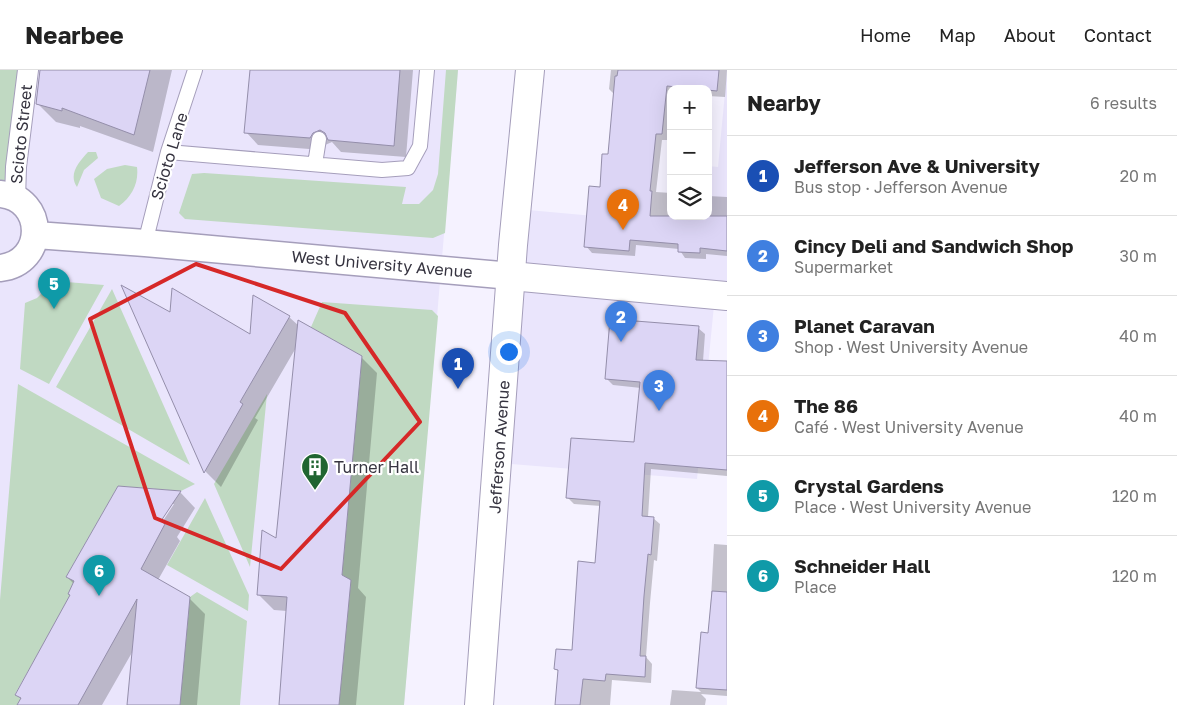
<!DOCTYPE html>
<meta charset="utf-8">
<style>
body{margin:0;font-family:"Golos Text",sans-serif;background:#f2f2f2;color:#222}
.controls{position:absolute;right:15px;top:15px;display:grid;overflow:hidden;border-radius:10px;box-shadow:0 5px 20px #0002}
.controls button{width:45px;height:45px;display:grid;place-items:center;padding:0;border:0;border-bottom:1px solid #e0e0e0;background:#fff;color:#222;font:25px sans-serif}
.you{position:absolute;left:508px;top:281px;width:18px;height:18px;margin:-12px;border:4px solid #fff;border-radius:50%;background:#1a73e8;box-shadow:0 0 0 8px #1a73e833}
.badge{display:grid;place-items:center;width:32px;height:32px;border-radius:50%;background:#ea580c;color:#fff;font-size:16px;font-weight:700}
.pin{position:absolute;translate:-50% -41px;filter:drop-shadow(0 1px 2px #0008)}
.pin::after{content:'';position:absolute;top:26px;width:18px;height:15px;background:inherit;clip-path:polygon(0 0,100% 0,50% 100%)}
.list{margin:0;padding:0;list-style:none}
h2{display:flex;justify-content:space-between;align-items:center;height:65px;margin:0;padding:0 20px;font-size:21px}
h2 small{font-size:16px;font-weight:400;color:#767676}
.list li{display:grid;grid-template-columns:32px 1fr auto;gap:15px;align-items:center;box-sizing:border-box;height:80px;padding:0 20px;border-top:1px solid #e0e0e0}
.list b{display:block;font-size:19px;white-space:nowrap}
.list p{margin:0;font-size:16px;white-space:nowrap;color:#767676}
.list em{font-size:16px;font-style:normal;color:#767676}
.icon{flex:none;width:28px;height:28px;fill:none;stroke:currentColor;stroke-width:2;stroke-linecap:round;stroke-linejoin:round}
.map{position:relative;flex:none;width:727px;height:635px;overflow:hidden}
header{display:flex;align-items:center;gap:30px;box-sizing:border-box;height:70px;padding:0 25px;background:#fff;border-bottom:1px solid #e0e0e0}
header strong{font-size:24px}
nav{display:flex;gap:28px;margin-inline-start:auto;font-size:18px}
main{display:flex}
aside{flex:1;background:#fff}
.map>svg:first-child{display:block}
.built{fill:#eae5fc}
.green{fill:#c0d9c2}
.shadow{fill:#0003;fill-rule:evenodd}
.building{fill:#dcd5f5;stroke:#948eaa}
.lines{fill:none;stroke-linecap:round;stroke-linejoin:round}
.service-casing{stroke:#a59ebb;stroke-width:16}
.pedestrian-casing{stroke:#a59ebb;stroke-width:22}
.minor-casing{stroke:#a59ebb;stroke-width:29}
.tertiary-casing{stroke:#a59ebb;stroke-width:30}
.secondary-casing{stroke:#a59ebb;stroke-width:30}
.service{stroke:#fff;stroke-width:14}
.pedestrian{stroke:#fff;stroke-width:20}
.minor{stroke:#fff;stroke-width:26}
.tertiary{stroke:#fff;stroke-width:28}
.secondary{stroke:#fff;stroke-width:28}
.marked{fill:none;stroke:#d62828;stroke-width:4;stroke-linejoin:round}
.labels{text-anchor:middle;stroke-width:4.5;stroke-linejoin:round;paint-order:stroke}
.street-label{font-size:16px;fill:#363440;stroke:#fff}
.poi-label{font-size:16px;fill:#363440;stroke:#fff;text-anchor:start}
</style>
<header>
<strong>Nearbee</strong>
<nav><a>Home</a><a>Map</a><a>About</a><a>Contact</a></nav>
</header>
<main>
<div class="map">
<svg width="727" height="635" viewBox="0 0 727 635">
<rect width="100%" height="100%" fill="#f5f2ff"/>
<!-- built -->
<path class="built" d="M 0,0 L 458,0 L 404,635 L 0,635 Z
M 727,0 L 727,226 L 715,225 L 697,409 L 498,393 L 517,139 L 682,154 L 708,146 L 708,96 L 718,97 Z"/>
<!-- green -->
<path class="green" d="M 0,0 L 28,0 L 15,129 L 0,119 Z
M 446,0 L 458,0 L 445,163 L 433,168 L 185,149 L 179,143 L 192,104 L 204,103 L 406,117 L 402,134 L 419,134 L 433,120 L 438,104 Z
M 88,82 L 96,82 L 98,88 L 84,100 L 77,117 C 68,104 79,92 88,82 Z
M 125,95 L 137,97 C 139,113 132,127 119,136 L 101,128 L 94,109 L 107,99 Z
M 54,211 L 104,215 L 49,314 L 20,299 L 25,233 L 37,228 Z
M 112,219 L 190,395 L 56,317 Z
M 322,232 L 432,240 L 438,246 L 404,635 L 339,635 L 351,510 L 342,505 L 362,287 L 311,257 Z
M 18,314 L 195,414 L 181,421 L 118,416 L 66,507 L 74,511 L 76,528 L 63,539 L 15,624 L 21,628 L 17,635 L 0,635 L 0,530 Z
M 267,324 L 250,497 L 214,414 Z
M 205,428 L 249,525 L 248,541 L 167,495 Z
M 197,522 L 247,551 L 240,635 L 180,635 L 190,527 Z"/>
<!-- shadow -->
<path class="shadow" d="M 42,0 L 172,0 L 153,82 L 80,56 L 80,58 L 56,52 L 37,33 Z
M 251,0 L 413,0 L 406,87 L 341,82 L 332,72 L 325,75 L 322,80 L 258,75 L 246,62 Z
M 611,0 L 727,0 L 725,27 L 708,26 L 708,19 L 671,19 L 668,70 L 662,70 L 656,122 L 671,123 L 671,146 L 708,146 L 708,126 L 727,127 L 727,186 L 706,184 L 706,189 L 685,188 L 679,179 L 636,175 L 635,186 L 592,183 L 586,176 L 609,85 L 614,24 L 609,19 Z
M 124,218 L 171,244 L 251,266 L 289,247 L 299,256 L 361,287 L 377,303 L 358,518 L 366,527 L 356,635 L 280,635 L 287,541 L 274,540 L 259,525 L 277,470 L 297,276 L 255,348 L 258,350 L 221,417 L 206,402 Z
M 698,258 L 705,264 L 703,291 L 727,292 L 727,406 L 651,399 L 648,447 L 653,448 L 660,454 L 657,491 L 654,490 L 650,533 L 646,587 L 652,594 L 651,613 L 612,610 L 610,635 L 556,635 L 559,602 L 556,599 L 573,582 L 596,494 L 601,436 L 574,434 L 568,428 L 635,374 L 641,318 L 613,315 L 606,308 Z
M 180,422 L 195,438 L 177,467 L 180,471 L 158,510 L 189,528 L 205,544 L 197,635 L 128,635 L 134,579 L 102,635 L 18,635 L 22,630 L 16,624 L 72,525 L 74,514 L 67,507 ZM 171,434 L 174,434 L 159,457 L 157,456 Z
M 714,474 L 727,475 L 727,626 L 701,624 L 706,629 L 705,635 L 670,635 L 672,620 L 701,622 L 697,618 L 709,564 Z"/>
<!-- building -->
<path class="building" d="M 40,0 L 150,0 L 134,65 L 62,38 L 62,41 L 36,34 Z
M 250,0 L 400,0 L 394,76 L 328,70 L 325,63 L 320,60 L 313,63 L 310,68 L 244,63 Z
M 618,0 L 719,0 L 717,21 L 667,16 L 662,64 L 656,64 L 650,121 L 652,121 L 650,146 L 727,146 L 727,181 L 700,178 L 700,183 L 678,182 L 678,174 L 630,170 L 629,181 L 584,177 L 589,116 L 600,117 L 602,84 L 608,84 L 615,6 L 617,6 Z
M 121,215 L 170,242 L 172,218 L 250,264 L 253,225 L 290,246 L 240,332 L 243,334 L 204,403 Z
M 610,249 L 699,256 L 696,290 L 727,291 L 727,400 L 645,393 L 642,446 L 654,447 L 651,485 L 648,484 L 644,526 L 640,586 L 646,586 L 645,607 L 606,604 L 605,611 L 583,609 L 580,635 L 555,635 L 558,600 L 554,599 L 556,579 L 572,580 L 578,491 L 595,493 L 600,431 L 566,428 L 571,368 L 634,372 L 640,312 L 605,309 Z
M 298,250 L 362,286 L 342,505 L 351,510 L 339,635 L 279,635 L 287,527 L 257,525 L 262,460 L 276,468 Z
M 118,416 L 181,421 L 161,451 L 165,454 L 141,499 L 190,527 L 180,635 L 127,635 L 137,529 L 78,635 L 17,635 L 21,628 L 15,625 L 70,525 L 68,524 L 74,511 L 66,507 Z
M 712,521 L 727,522 L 727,620 L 696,618 L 701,562 L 708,563 Z"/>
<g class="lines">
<defs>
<path id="service" d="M 168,82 L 382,100 L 408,98 L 420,76 L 427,0
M 315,94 L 319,69
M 145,173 L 168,82 L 195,0"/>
<path id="pedestrian" d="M 15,129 L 16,97 L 28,0"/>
<path id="minor" d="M 0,124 C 46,128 47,193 0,198
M 36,165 L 145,173 L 511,206"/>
<path id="tertiary" d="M 511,206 L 727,226"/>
<path id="secondary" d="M 479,635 L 513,175 L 530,0"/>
</defs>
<!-- service casing -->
<use href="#service" class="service-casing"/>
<!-- pedestrian casing -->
<use href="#pedestrian" class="pedestrian-casing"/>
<!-- minor casing -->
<use href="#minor" class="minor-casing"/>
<!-- tertiary casing -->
<use href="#tertiary" class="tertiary-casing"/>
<!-- secondary casing -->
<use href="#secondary" class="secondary-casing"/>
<!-- service -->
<use href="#service" class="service"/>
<!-- pedestrian -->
<use href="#pedestrian" class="pedestrian"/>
<!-- minor -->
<use href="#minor" class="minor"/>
<!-- tertiary -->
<use href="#tertiary" class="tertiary"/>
<!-- secondary -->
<use href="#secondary" class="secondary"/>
</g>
<!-- marked area -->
<path class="marked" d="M 196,194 L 345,243 L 420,352 L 281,499 L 155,448 L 90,249 Z"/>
<!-- icons -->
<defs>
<symbol id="building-pin" viewBox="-11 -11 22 30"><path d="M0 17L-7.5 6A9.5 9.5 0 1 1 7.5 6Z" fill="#206531" stroke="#fff"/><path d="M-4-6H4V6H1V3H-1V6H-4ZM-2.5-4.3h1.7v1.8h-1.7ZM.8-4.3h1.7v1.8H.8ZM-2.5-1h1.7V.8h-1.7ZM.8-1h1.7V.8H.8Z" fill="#fff"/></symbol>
</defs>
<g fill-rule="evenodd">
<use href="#building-pin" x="299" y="381" width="32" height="43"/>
</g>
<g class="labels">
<!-- street labels -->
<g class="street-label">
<text transform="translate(21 64) rotate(-84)" y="6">Scioto Street</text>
<text transform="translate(169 86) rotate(-73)" y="6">Scioto Lane</text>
<text transform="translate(382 194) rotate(5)" y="6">West University Avenue</text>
<text transform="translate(499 377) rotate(-86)" y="6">Jefferson Avenue</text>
</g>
<!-- poi labels -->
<g class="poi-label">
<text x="334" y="403">Turner Hall</text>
</g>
</g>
</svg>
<div class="controls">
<button>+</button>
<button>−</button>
<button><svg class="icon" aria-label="layers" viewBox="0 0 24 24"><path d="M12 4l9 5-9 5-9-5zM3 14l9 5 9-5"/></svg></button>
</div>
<div class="you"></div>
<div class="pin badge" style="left:458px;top:319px;background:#1a4fb4">1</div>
<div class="pin badge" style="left:621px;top:272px;background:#3f7fe0">2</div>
<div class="pin badge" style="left:659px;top:341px;background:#3f7fe0">3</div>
<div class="pin badge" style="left:623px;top:160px;background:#e8710a">4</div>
<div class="pin badge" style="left:54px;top:239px;background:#0f9aa8">5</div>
<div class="pin badge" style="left:99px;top:526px;background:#0f9aa8">6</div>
</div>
<aside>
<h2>Nearby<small>6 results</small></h2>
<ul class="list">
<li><span class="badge" style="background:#1a4fb4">1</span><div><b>Jefferson Ave &amp; University</b><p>Bus stop · Jefferson Avenue</p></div><em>20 m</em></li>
<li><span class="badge" style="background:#3f7fe0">2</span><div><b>Cincy Deli and Sandwich Shop</b><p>Supermarket</p></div><em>30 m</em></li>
<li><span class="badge" style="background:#3f7fe0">3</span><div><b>Planet Caravan</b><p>Shop · West University Avenue</p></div><em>40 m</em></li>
<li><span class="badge" style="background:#e8710a">4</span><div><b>The 86</b><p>Café · West University Avenue</p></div><em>40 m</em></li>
<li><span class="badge" style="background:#0f9aa8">5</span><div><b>Crystal Gardens</b><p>Place · West University Avenue</p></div><em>120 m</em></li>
<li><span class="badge" style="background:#0f9aa8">6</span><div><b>Schneider Hall</b><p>Place</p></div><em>120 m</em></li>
</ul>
</aside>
</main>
